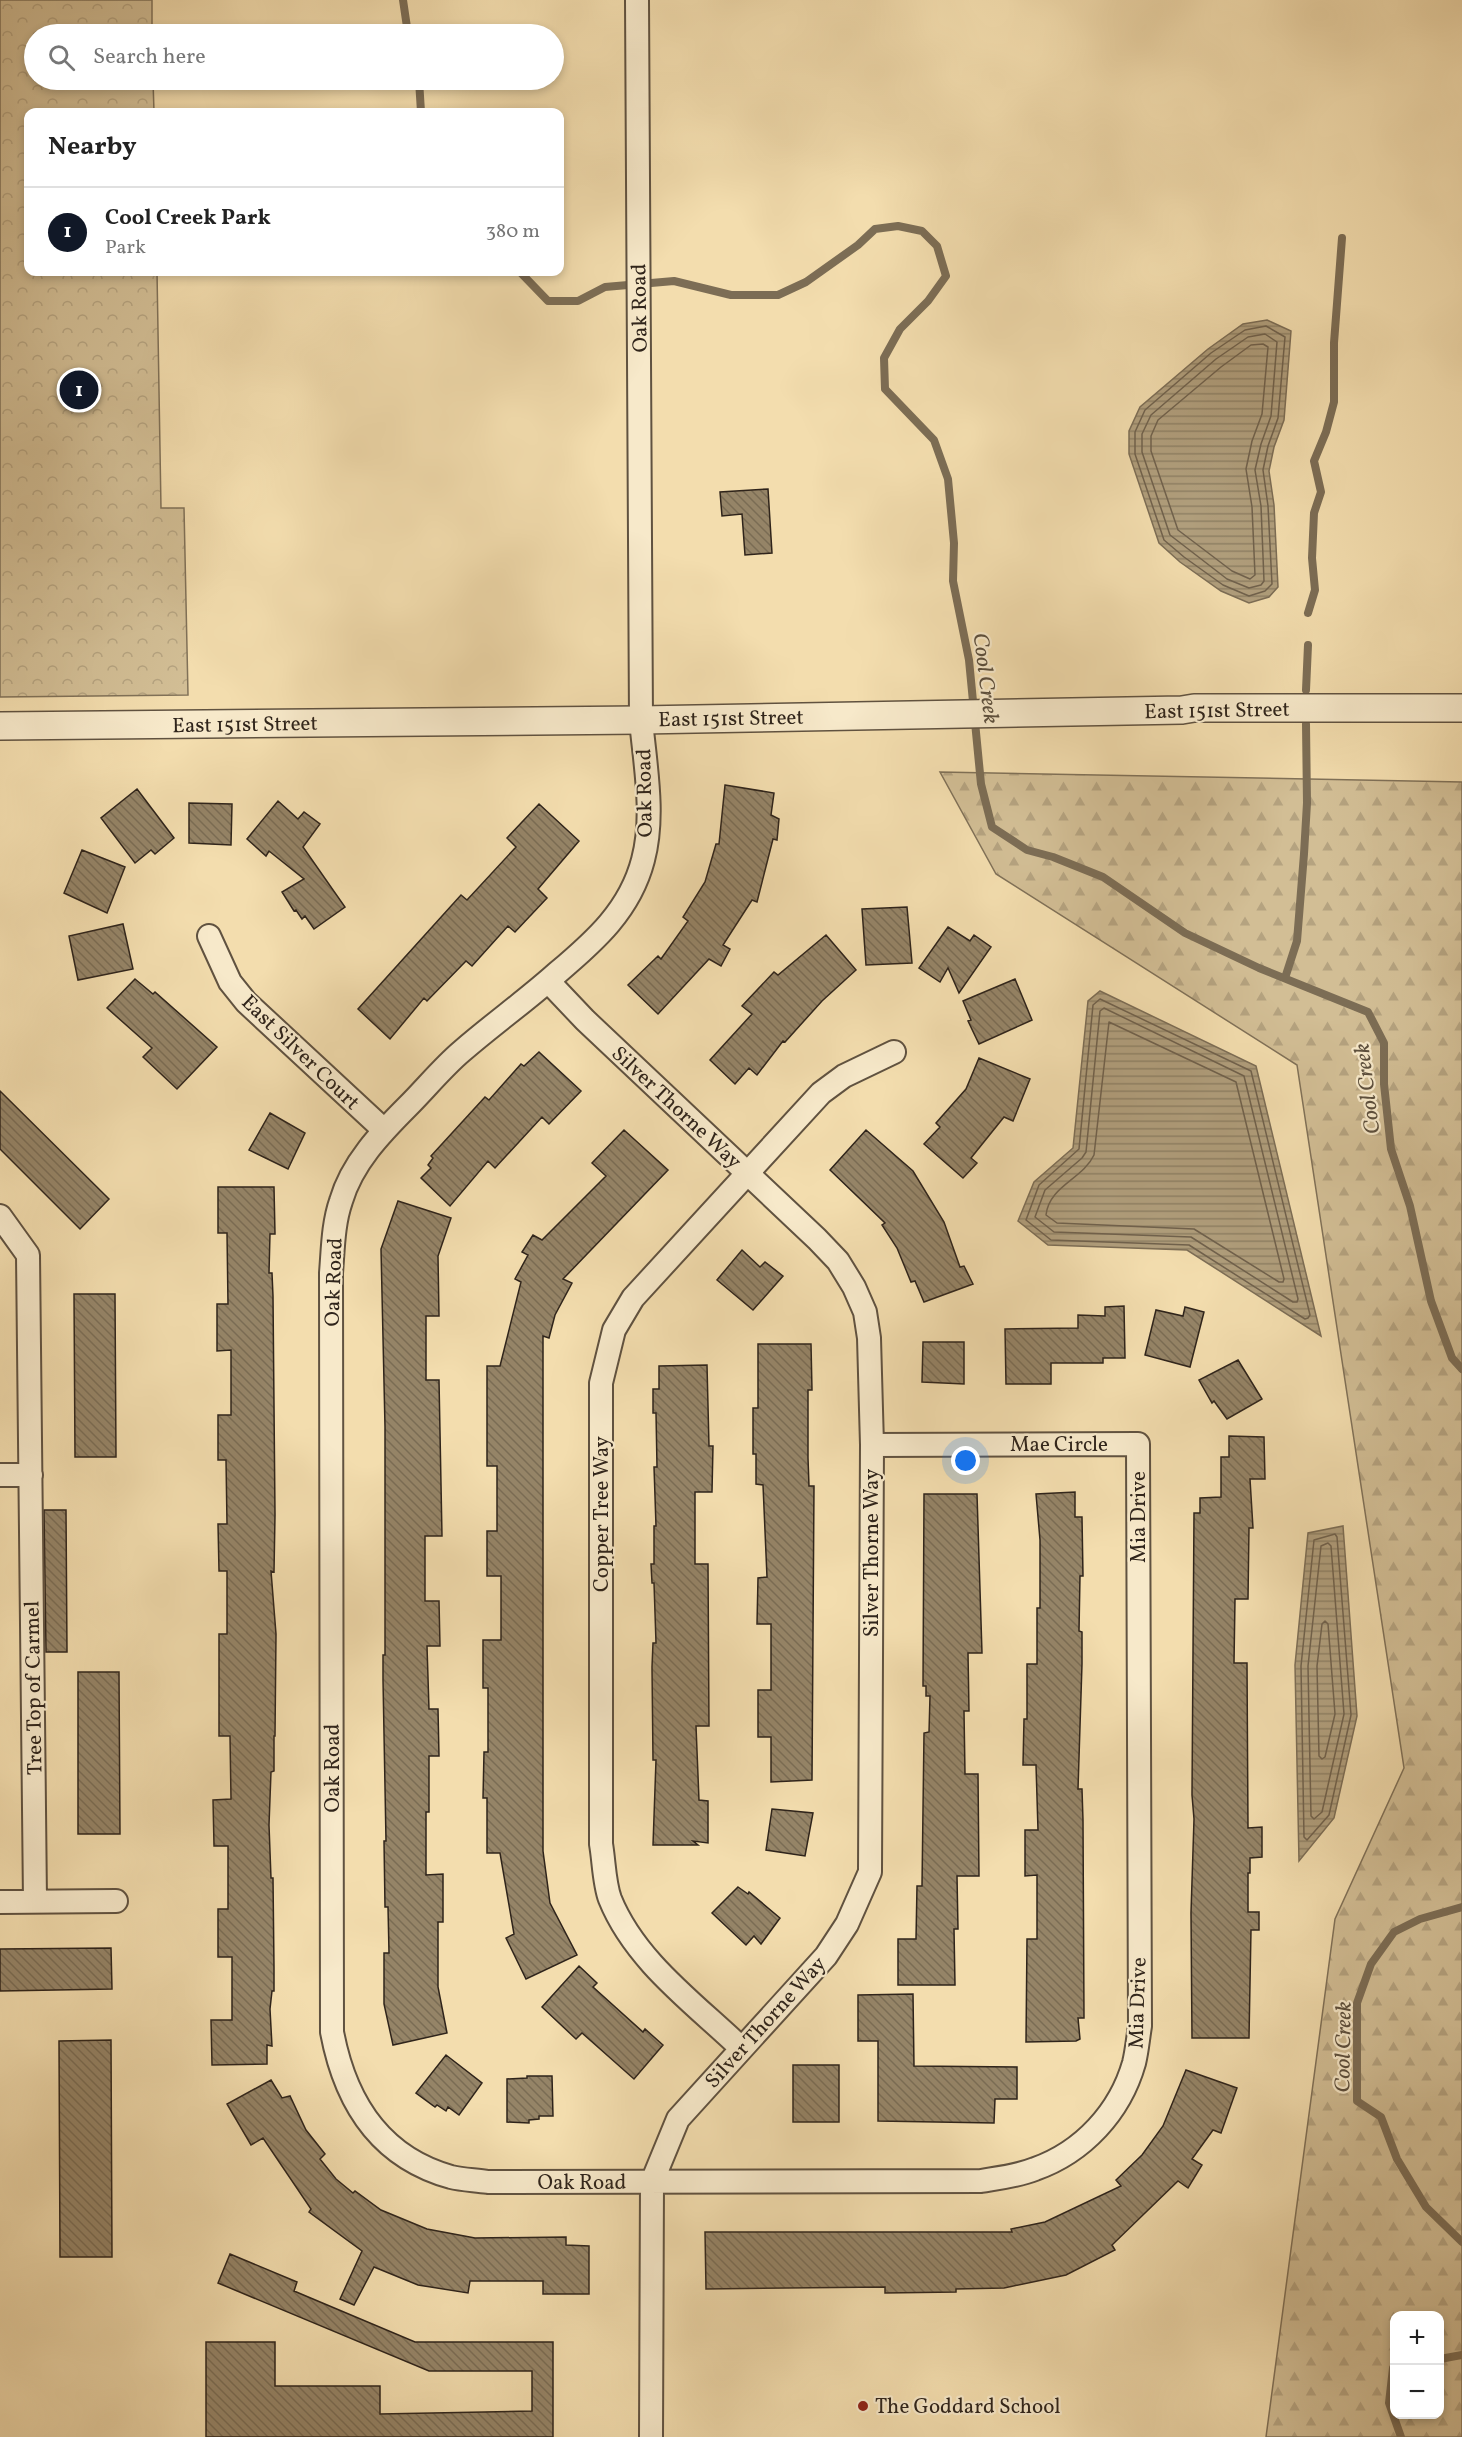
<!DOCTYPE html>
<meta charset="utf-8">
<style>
body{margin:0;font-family:Vollkorn,serif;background:#f6f6f6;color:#222}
.controls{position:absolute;right:18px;bottom:18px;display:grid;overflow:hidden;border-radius:12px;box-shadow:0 3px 9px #0003}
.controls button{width:54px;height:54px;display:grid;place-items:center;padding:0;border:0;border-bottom:2px solid #e0e0e0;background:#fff;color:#222;font:30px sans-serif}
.you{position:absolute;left:966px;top:1461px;width:21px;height:21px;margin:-15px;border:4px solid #fff;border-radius:50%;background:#1a73e8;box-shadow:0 0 0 9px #1a73e833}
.badge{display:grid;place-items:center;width:39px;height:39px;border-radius:50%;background:#111827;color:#fff;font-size:20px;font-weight:700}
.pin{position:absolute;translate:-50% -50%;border:3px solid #fff;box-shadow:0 2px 6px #0006}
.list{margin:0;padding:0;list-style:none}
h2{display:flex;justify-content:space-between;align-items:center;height:78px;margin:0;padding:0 24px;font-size:26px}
h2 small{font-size:20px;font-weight:400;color:#767676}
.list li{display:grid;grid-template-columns:39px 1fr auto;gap:18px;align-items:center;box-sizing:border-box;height:90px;padding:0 24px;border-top:2px solid #e0e0e0}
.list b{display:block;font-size:22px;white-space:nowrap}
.list p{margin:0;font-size:20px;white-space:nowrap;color:#767676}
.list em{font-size:20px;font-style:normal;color:#767676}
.icon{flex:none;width:33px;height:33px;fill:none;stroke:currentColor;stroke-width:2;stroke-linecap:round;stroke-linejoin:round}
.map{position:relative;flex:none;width:1462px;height:2437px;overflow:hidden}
.search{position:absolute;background:#fff;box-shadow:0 3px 9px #0003;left:24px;top:24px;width:540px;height:66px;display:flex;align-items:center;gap:15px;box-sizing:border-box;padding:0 21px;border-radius:33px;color:#767676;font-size:22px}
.panel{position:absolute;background:#fff;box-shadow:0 3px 9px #0003;left:24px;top:108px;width:540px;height:168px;border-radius:12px}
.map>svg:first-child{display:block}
.forest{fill:url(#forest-firs);stroke:#807158;stroke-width:1.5;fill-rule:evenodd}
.park{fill:url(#park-crowns);stroke:#807158;stroke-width:1.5}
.water{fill:url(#water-rules);stroke:#7c6d55;stroke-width:1.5}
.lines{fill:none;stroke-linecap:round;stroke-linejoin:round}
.shore{stroke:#70614c;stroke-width:1.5}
.stream{stroke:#7c6d55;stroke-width:8}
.building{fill:url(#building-back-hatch);stroke:#2f241b;stroke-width:1.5}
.minor-casing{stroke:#605240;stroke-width:26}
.tertiary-casing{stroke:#605240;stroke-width:30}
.minor{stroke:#f7e9ca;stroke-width:22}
.tertiary{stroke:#f7e9ca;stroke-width:27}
.poi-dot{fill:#8f2418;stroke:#f7e9ca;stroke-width:2}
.labels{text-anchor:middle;stroke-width:4.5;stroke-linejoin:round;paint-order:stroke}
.street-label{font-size:21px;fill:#2f241b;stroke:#f7e9ca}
.poi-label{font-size:21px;fill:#2f241b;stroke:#f7e9ca;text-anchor:start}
.water-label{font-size:22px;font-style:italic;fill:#5c4f3d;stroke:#f7e9ca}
</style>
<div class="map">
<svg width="1462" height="2437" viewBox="0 0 1462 2437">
<defs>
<pattern id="forest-firs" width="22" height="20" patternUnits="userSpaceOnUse" patternTransform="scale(1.5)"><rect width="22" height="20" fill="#d2be95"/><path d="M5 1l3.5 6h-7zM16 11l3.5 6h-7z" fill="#b5a380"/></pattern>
<pattern id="park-crowns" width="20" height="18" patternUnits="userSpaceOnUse" patternTransform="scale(1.5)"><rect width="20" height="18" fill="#d2be95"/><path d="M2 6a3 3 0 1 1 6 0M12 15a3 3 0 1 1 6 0" fill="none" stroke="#b5a380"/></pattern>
<pattern id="water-rules" width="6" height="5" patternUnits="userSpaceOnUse" patternTransform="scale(1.5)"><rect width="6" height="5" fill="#b09e7c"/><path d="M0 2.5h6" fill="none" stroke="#908165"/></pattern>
<pattern id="building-back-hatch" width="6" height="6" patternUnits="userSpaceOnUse" patternTransform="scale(1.5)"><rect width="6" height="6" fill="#958467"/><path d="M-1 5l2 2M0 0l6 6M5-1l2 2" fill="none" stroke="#7a6c54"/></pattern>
</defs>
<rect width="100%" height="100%" fill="#f3ddae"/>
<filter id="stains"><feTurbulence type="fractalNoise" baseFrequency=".00333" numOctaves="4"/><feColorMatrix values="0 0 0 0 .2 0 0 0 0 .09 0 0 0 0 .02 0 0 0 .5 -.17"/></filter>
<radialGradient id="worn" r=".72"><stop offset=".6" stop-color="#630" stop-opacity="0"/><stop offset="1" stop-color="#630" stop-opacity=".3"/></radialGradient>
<!-- forest -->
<path class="forest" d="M 940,772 L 1462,782 L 1462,2437 L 1266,2437 L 1335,1919 L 1404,1768 L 1297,1065 L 996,874 ZM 1394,2316 L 1440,2316 L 1440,2414 L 1394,2414 Z"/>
<!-- park -->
<path class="park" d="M 0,0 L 152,0 L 152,34 L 34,34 L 34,80 L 153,80 L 154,112 L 28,112 L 28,272 L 157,272 L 161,508 L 184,508 L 188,695 L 0,697 Z"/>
<!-- water -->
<path class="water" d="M 1267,320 L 1291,331 L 1284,420 L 1274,447 L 1269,471 L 1274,505 L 1278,587 L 1269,597 L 1249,603 L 1221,591 L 1180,562 L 1159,543 L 1129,454 L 1129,431 L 1140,407 L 1208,349 L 1243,324 Z
M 1100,991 L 1256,1066 L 1321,1336 L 1187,1250 L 1048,1245 L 1018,1221 L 1034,1182 L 1073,1148 L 1088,1001 Z
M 1343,1526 L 1357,1716 L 1334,1818 L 1299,1861 L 1295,1665 L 1308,1533 Z"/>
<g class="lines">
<!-- shore -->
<path class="shore" d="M 1266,326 L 1285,337 L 1278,418 L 1268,446 L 1263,470 L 1268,506 L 1272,584 L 1265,591 L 1249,596 L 1223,585 L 1184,557 L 1164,540 L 1135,454 L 1135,432 L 1145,410 L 1211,353 L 1245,330 Z
M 1265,334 L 1277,342 L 1271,416 L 1261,444 L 1255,470 L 1261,506 L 1264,581 L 1261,585 L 1249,588 L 1227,579 L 1170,535 L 1142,452 L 1142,434 L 1151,415 L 1216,359 L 1248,337 Z
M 1263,344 L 1268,347 L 1262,414 L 1252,441 L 1246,469 L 1252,507 L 1255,575 L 1250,579 L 1232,571 L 1178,530 L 1151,451 L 1151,436 L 1158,420 L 1221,367 L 1251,345 Z
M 1100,999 L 1251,1071 L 1310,1315 L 1308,1318 L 1305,1319 L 1189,1245 L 1051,1240 L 1026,1220 L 1039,1185 L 1079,1149 L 1093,1005 Z
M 1104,1008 L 1244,1076 L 1298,1299 L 1297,1302 L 1293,1302 L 1191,1237 L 1054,1232 L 1035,1217 L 1045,1190 L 1082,1158 L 1086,1152 L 1100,1011 Z
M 1109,1022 L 1236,1082 L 1284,1279 L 1283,1282 L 1279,1282 L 1194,1229 L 1057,1223 L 1046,1215 C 1049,1186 1083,1179 1094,1155 Z
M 1335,1534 L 1337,1537 L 1351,1715 L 1329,1815 L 1307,1840 L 1304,1837 L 1301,1666 L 1314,1540 Z
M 1328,1543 L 1331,1546 L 1344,1714 L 1322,1812 L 1314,1819 L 1311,1816 L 1308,1666 L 1321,1546 Z
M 1325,1621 L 1328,1624 L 1335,1714 L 1325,1757 L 1322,1759 L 1319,1756 L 1317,1666 L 1322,1624 Z"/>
<!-- stream -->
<path class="stream" d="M 403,0 L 408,34
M 419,80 L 421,112
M 520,272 L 548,301 L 578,301 L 605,287 L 674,281 L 731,295 L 778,295 L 806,282 L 858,245 L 875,229 L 898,226 L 922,231 L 937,246 L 946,276 L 928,301 L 900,329 L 884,358 L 885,389 L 934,440 L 948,479 L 954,543 L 953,581 L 969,660 L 981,784 L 992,827 L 1027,850 L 1053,857 L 1103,877 L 1185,933 L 1259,968 L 1368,1012 L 1384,1043 L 1384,1084 L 1391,1149 L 1410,1206 L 1431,1301 L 1452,1358 L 1462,1369
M 1308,613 L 1315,590 L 1312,558 L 1314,513 L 1321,492 L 1314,461 L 1326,432 L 1334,402 L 1334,343 L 1342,238
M 1306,690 L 1308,645
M 1285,978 L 1297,941 L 1304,854 L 1307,803 L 1306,724
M 1462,1907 L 1420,1919 L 1394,1932 L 1371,1964 L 1357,2003 L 1357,2101 L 1381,2117 L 1397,2159 L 1426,2207 L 1462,2242
M 1440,2359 L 1462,2355
M 1394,2368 L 1393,2368 L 1389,2403 L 1401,2437"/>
</g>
<!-- building -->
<path class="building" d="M 768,489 L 772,553 L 745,555 L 742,514 L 722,516 L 720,492 Z
M 725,785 L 774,793 L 771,815 L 779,819 L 777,840 L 773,839 L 757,902 L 752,900 L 723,945 L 730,949 L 721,966 L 709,959 L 658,1014 L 628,985 L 658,956 L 661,959 L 688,921 L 683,917 L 705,882 L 716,844 L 719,844 Z
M 137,789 L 174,838 L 155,854 L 151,850 L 135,863 L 101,818 Z
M 278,801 L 298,819 L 304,812 L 320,824 L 303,847 L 345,907 L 314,929 L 305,916 L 302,919 L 296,910 L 294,911 L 282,892 L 304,879 L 269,851 L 266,856 L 247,839 Z
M 189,803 L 232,804 L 231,845 L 189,843 Z
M 539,804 L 579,841 L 538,889 L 547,898 L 515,932 L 508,926 L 472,966 L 466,961 L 427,1001 L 424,998 L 390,1039 L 358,1009 L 461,895 L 467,900 L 516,847 L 507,838 Z
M 82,850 L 125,867 L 107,913 L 64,893 Z
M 907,907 L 912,963 L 866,965 L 862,909 Z
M 123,924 L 133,969 L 78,980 L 69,936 Z
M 948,927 L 970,941 L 974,935 L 991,947 L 959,993 L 948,968 L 940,982 L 919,968 Z
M 826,935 L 856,970 L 822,1001 L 785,1042 L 783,1041 L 757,1075 L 749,1068 L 735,1084 L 710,1060 L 752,1014 L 742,1006 L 774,972 L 778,975 Z
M 135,979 L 153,994 L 155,992 L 217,1047 L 177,1089 L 143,1057 L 152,1048 L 107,1008 Z
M 1015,979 L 1032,1020 L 979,1044 L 968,1021 L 971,1020 L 963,1001 Z
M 539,1052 L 581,1091 L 549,1124 L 542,1117 L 495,1168 L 488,1161 L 450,1206 L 421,1178 L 431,1168 L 428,1165 L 433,1158 L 431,1156 L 485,1097 L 489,1100 L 521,1064 L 524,1066 Z
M 979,1058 L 1030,1079 L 1013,1121 L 1004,1117 L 971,1158 L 977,1163 L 963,1178 L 924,1144 L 940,1127 L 936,1123 L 966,1089 Z
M 0,1091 L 109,1199 L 80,1229 L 0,1149 Z
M 270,1113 L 305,1133 L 288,1169 L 249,1150 Z
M 624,1130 L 668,1170 L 563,1279 L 572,1283 L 555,1315 L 549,1338 L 543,1336 L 543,1851 L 550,1903 L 577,1955 L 526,1979 L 506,1938 L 514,1934 L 500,1853 L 487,1853 L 487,1798 L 483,1798 L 484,1752 L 488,1752 L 488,1688 L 483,1688 L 483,1640 L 501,1640 L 501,1576 L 487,1576 L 487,1531 L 497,1531 L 497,1466 L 487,1466 L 487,1366 L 500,1366 L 521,1282 L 515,1279 L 528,1255 L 522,1252 L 533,1235 L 542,1240 L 606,1176 L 592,1163 Z
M 866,1130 L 913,1171 L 944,1222 L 960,1267 L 964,1266 L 973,1284 L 924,1302 L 915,1281 L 911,1282 L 897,1248 L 882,1225 L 885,1223 L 830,1170 Z
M 218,1187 L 274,1187 L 275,1234 L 270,1234 L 269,1273 L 272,1273 L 273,1296 L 275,1515 L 274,1572 L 271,1571 L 276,1634 L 275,1736 L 274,1736 L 274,1771 L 271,1772 L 269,1825 L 271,1878 L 273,1878 L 274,1967 L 274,1991 L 272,1991 L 270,2009 L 272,2046 L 267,2045 L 267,2064 L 212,2065 L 211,2020 L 232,2020 L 232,1957 L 218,1957 L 218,1909 L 228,1909 L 228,1846 L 214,1846 L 213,1800 L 231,1799 L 230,1736 L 219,1736 L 219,1634 L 227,1634 L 227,1571 L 219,1571 L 218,1524 L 227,1524 L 226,1460 L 218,1460 L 218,1415 L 231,1415 L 231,1350 L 217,1351 L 217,1304 L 228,1304 L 227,1233 L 218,1233 Z
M 398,1201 L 451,1218 L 438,1256 L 439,1316 L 426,1316 L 426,1380 L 439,1380 L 442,1536 L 425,1536 L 425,1601 L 439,1601 L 440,1646 L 427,1646 L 429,1709 L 438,1709 L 439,1756 L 429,1756 L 429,1812 L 426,1812 L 426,1875 L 443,1874 L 443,1922 L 438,1922 L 438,1987 L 447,2033 L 393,2045 L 384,2004 L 384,1953 L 389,1953 L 388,1907 L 385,1907 L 384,1841 L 386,1841 L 383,1680 L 383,1655 L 385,1655 L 385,1427 L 381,1249 Z
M 742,1250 L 760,1267 L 765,1262 L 783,1276 L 753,1310 L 717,1280 Z
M 74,1294 L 115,1294 L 116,1457 L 75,1457 Z
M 1124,1306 L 1125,1358 L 1103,1358 L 1103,1363 L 1051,1363 L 1051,1384 L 1006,1384 L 1005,1329 L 1078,1328 L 1078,1315 L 1105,1316 L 1105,1307 Z
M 1185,1307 L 1204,1312 L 1190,1367 L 1145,1355 L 1156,1310 L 1183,1316 Z
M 923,1342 L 964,1342 L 964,1384 L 922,1382 Z
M 758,1344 L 811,1344 L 812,1390 L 808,1390 L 808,1458 L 809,1486 L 814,1486 L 812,1780 L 771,1782 L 771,1737 L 758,1737 L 758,1690 L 771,1690 L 771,1624 L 757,1624 L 758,1578 L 767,1577 L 763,1485 L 756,1484 L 756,1454 L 753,1454 L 753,1408 L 758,1408 Z
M 1238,1360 L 1262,1399 L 1227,1419 L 1214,1401 L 1212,1403 L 1199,1380 Z
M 707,1365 L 709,1446 L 713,1446 L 712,1492 L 695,1492 L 695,1564 L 708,1564 L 709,1726 L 696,1726 L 699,1800 L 708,1801 L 708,1843 L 693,1841 L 698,1845 L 653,1845 L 656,1760 L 653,1760 L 652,1667 L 653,1643 L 656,1643 L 654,1583 L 652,1583 L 651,1564 L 654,1564 L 654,1526 L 656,1526 L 654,1467 L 657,1467 L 656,1413 L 653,1413 L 653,1389 L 659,1389 L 659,1366 Z
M 1229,1436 L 1264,1437 L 1265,1479 L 1250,1479 L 1253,1528 L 1249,1528 L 1248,1599 L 1235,1599 L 1234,1663 L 1247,1663 L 1248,1828 L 1262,1827 L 1262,1857 L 1250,1858 L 1250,1873 L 1248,1873 L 1248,1912 L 1259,1912 L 1259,1930 L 1251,1930 L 1249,2038 L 1192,2038 L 1191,1913 L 1194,1819 L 1192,1795 L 1194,1513 L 1200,1513 L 1200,1498 L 1221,1497 L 1221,1457 L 1229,1457 Z
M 1075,1492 L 1075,1517 L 1082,1517 L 1083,1576 L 1080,1576 L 1079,1631 L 1082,1632 L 1082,1664 L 1078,1789 L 1082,1789 L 1083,1820 L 1084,2018 L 1078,2018 L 1080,2039 L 1076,2041 L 1026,2042 L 1027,1939 L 1037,1939 L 1037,1875 L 1025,1876 L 1025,1830 L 1038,1830 L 1036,1765 L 1023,1765 L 1024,1719 L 1027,1719 L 1027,1664 L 1037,1664 L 1037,1608 L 1040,1608 L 1040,1540 L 1036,1494 Z
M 924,1494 L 977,1494 L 982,1653 L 968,1653 L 969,1711 L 964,1711 L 965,1774 L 978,1774 L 979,1876 L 957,1876 L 958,1929 L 954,1929 L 955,1985 L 898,1985 L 898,1939 L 916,1939 L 917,1886 L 922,1886 L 924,1733 L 929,1732 L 930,1696 L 926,1696 L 926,1686 L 923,1686 Z
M 44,1510 L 66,1510 L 67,1652 L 46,1652 Z
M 78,1672 L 119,1672 L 120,1834 L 78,1834 Z
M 772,1809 L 813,1813 L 805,1856 L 766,1850 Z
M 738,1887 L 748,1894 L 749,1892 L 780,1918 L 761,1944 L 754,1936 L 746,1945 L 712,1913 Z
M 111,1948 L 112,1989 L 0,1991 L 0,1949 Z
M 579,1966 L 597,1983 L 593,1987 L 643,2032 L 645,2029 L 663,2045 L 634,2079 L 582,2033 L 576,2039 L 542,2007 Z
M 913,1994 L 914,2066 L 1017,2067 L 1017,2099 L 995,2099 L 994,2123 L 878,2121 L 878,2041 L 858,2041 L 858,1995 Z
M 111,2040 L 112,2257 L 60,2257 L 59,2041 Z
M 446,2055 L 482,2083 L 459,2115 L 448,2107 L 446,2111 L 437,2105 L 435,2107 L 416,2093 Z
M 793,2065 L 839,2065 L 839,2122 L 793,2122 Z
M 1186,2070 L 1237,2088 L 1221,2133 L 1213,2130 L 1192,2159 L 1202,2165 L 1188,2188 L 1178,2181 L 1112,2245 L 1115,2250 L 1066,2275 L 1004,2288 L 956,2289 L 956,2292 L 885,2293 L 885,2287 L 706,2289 L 705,2232 L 1012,2232 L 1011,2229 L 1045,2222 L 1121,2186 L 1116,2180 L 1142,2155 L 1163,2126 Z
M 527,2076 L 552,2076 L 553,2116 L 539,2116 L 539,2119 L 529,2120 L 529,2123 L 507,2122 L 507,2079 L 527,2078 Z
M 271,2080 L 282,2098 L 290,2096 L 306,2130 L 325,2154 L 320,2159 L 336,2179 L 353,2193 L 355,2191 L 381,2210 L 427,2229 L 475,2238 L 566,2237 L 566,2245 L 589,2246 L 589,2294 L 543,2294 L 543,2281 L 470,2281 L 468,2293 L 418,2285 L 374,2267 L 354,2305 L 340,2299 L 362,2251 L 309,2212 L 311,2209 L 263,2138 L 251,2145 L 227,2104 Z
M 230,2254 L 297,2282 L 294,2291 L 415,2342 L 553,2342 L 553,2437 L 206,2437 L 206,2342 L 275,2342 L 275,2386 L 380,2386 L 380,2414 L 532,2411 L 532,2371 L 429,2371 L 218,2283 Z"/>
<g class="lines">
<defs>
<path id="minor" d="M 637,0 L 641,720 C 645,765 655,815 643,860 C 630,910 595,941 557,973 C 527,1000 493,1024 462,1051 C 443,1067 426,1088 408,1106 C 381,1133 352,1163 341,1201 C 333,1224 333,1249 331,1273 L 332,2032 C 345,2101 379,2157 451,2177 C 463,2180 476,2180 488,2182 L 981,2181 C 999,2178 1018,2176 1035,2169 C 1083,2152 1120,2112 1134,2063 C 1137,2051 1138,2038 1140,2026 L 1138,1444 L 872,1445
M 209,936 L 230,982 L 246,1002 L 384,1130
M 548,981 L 585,1020 L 817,1239 L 838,1261 L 854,1287 L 865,1312 L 869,1338 L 872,1445 L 870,1872 L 847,1924 L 826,1956 L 678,2119 L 652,2182 L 651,2437
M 0,1216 L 28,1255 L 35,1901
M 0,1475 L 31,1475
M 0,1902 L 116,1901
M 741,2048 C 694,2003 635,1961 610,1899 C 604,1883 604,1861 601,1844 L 601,1383 L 614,1330 L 633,1298 L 821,1093 L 844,1076 L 894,1052"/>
<path id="tertiary" d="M 0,726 L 641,720 L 1182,710 L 1194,708 L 1462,708"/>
</defs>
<!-- minor casing -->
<use href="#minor" class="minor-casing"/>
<!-- tertiary casing -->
<use href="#tertiary" class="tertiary-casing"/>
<!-- minor -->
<use href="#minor" class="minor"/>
<!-- tertiary -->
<use href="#tertiary" class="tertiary"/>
</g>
<!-- markers -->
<circle class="poi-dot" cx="863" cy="2406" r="6"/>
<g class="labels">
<!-- street labels -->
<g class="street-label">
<text transform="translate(639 308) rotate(-91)" y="7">Oak Road</text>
<text transform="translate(1217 710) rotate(-1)" y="7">East 151st Street</text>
<text transform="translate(731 718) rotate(-1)" y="7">East 151st Street</text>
<text transform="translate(245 724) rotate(-1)" y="7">East 151st Street</text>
<text transform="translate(644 793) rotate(-91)" y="7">Oak Road</text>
<text transform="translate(301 1052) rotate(44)" y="7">East Silver Court</text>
<text transform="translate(677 1107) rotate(43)" y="7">Silver Thorne Way</text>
<text transform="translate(333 1282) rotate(-88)" y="7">Oak Road</text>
<text x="1059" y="1451">Mae Circle</text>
<text transform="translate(601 1514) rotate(-90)" y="7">Copper Tree Way</text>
<text transform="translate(1138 1517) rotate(-90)" y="7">Mia Drive</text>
<text transform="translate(871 1553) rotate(-90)" y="7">Silver Thorne Way</text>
<text transform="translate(33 1688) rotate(-91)" y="7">Tree Top of Carmel</text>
<text transform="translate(332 1768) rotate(-90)" y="7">Oak Road</text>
<text transform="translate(1137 2003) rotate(-88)" y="7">Mia Drive</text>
<text transform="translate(765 2022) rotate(-48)" y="7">Silver Thorne Way</text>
<text x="582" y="2189">Oak Road</text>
</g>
<!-- poi labels -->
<g class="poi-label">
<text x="875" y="2413">The Goddard School</text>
</g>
<!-- water labels -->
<g class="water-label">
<text transform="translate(987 678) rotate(83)" y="8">Cool Creek</text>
<text transform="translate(1366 1089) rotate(-97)" y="8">Cool Creek</text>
<text transform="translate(1342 2047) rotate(-89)" y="8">Cool Creek</text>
</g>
</g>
<rect width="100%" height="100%" filter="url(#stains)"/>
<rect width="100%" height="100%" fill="url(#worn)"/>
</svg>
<div class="controls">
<button>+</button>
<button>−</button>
</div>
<div class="you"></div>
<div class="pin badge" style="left:79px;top:390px">1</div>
<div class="search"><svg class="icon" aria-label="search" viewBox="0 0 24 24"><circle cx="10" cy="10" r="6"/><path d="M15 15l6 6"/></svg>Search here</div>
<section class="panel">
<h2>Nearby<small></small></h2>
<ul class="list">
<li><span class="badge">1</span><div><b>Cool Creek Park</b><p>Park</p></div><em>380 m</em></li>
</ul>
</section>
</div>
